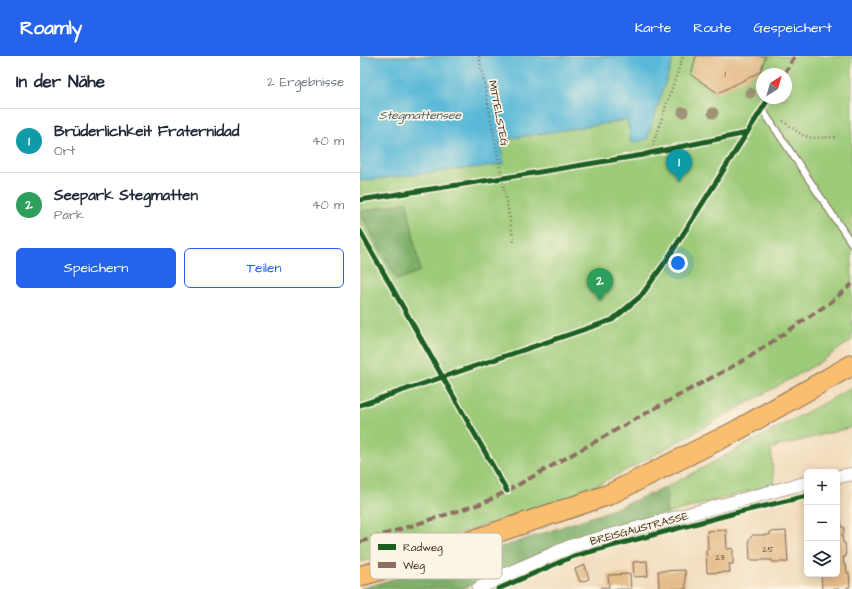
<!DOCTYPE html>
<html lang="de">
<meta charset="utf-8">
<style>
body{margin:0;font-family:"Architects Daughter",sans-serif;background:#f6f6f7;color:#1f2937}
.controls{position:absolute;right:12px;bottom:12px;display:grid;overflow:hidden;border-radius:6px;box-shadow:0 2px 10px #0003}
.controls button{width:36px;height:36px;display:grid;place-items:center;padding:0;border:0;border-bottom:1px solid #e0e1e3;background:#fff;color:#1f2937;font:20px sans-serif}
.compass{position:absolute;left:396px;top:12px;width:36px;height:36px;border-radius:50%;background:#fff;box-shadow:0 2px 10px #0003;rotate:37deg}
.you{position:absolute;left:318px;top:207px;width:14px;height:14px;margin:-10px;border:3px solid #fff;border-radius:50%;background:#1a73e8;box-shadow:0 0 0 6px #1a73e833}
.badge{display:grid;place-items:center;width:26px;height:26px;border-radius:50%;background:#2563eb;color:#fff;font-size:13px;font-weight:700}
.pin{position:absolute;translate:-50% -33px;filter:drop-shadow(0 1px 2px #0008)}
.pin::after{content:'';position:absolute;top:21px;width:14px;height:12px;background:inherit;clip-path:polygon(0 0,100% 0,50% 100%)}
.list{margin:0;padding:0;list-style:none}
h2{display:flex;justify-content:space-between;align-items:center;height:52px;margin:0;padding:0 16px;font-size:17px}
h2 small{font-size:13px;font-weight:400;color:#747a83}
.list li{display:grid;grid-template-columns:26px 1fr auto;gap:12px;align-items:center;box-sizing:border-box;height:64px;padding:0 16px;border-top:1px solid #e0e1e3}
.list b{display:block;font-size:15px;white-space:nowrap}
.list p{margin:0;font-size:13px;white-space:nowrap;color:#747a83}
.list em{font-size:13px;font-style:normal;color:#747a83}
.actions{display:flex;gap:8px;padding:12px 16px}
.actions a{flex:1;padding:9px 0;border:1px solid #2563eb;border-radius:6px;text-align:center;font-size:14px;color:#2563eb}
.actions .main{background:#2563eb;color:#fff}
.icon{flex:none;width:22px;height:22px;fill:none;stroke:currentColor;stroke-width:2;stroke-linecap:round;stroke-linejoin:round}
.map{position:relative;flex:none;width:492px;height:533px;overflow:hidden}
header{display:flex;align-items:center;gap:24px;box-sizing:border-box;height:56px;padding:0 20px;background:#2563eb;color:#fff}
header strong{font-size:19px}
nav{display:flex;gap:22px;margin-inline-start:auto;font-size:14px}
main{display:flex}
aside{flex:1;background:#fff}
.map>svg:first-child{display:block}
.green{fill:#9ecb79;stroke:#6c7a4c;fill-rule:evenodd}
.forest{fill:#7eaf69;stroke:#5c6c44}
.water{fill:#5ab9d8;stroke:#4a727b}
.building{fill:#e4bb8a}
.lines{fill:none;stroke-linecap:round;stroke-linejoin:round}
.service-casing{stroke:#7b6855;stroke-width:8}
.minor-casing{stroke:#7b6855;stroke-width:14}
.primary-casing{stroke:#7b6855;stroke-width:22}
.path{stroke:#7b6855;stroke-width:2.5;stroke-dasharray:1 3;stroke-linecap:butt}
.service{stroke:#fff;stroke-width:6}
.minor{stroke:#fff;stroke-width:13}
.primary{stroke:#fbbd6e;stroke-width:20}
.quiet{stroke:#8d6e63;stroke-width:4;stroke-dasharray:8 4;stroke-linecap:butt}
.cycleway-casing{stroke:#fcf5e5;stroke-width:8}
.cycleway{stroke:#1b5e20;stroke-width:5}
.tree{fill:#9e9474}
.labels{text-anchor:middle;stroke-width:3.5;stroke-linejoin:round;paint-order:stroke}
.number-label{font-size:9px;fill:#654e39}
.street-label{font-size:11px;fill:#3b2a1e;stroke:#fcf5e5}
.water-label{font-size:12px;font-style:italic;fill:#465c5f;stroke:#fcf5e5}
.key{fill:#fcf5e5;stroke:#c2b8a9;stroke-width:1}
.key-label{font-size:11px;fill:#3b2a1e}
</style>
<header>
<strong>Roamly</strong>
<nav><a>Karte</a><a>Route</a><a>Gespeichert</a></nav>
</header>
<main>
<aside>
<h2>In der Nähe<small>2 Ergebnisse</small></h2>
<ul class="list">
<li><span class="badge" style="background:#0f9aa8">1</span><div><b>Brüderlichkeit Fraternidad</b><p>Ort</p></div><em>40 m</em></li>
<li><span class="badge" style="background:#2e9e5b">2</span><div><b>Seepark Stegmatten</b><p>Park</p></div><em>40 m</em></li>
</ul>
<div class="actions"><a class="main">Speichern</a><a>Teilen</a></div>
</aside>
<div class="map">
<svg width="492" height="533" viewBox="0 0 492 533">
<rect width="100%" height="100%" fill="#fcf5e5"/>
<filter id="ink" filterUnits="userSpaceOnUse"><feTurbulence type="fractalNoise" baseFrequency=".025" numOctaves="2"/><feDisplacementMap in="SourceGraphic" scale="8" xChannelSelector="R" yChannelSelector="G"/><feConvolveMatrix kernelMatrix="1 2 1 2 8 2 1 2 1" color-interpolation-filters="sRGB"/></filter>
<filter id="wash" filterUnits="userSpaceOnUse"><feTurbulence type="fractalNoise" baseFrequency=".012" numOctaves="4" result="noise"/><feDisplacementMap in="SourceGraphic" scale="16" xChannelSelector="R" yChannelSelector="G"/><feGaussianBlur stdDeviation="0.9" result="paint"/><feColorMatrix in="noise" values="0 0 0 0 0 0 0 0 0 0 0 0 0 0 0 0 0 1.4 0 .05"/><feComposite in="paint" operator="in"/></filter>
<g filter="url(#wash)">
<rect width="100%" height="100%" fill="#f2dcbc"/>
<!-- green -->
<path class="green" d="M 0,0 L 492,0 L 492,284 L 457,308 L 274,410 L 220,438 L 97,478 L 0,506 ZM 402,18 L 426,18 L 426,42 L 402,42 Z
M 492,332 L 492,371 L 411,392 L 414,428 L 306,458 L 307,438 L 305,432 Z"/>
<!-- forest -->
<path class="forest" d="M 47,146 L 60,215 L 37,224 L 0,156 Z
M 305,432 L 307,438 L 306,458 L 208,485 L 102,533 L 0,533 L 151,488 L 246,456 Z"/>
<!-- water -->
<path class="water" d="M 0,0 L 314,0 L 287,83 L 272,87 L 267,64 L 140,84 L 144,108 L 0,125 Z"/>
<g id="blocks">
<!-- building -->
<path class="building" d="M 336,0 L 406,0 L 400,16 L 358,37 L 331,19 Z
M 481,462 L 481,471 L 484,471 L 484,477 L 482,478 L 483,487 L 485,487 L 486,501 L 483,501 L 484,509 L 486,509 L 487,517 L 489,517 L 490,531 L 487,531 L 487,533 L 462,533 L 461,518 L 477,518 L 477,463 Z
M 366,474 L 367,493 L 373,492 L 373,508 L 369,508 L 370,516 L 347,517 L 346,494 L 348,493 L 347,475 Z
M 426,475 L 428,506 L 412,506 L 412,504 L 390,504 L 389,483 L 393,479 L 410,479 L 410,476 Z
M 287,505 L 288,520 L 274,521 L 273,506 Z
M 225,509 L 229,523 L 220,526 L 215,513 Z
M 325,514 L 326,533 L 299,533 L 298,515 Z
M 270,518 L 271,533 L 241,533 L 241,531 L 249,531 L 248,519 Z"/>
</g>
</g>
<g filter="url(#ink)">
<use href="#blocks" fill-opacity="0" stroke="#7b6855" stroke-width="1"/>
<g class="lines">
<defs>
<path id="service" d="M 402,53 L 492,188"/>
<path id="minor" d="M 477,421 L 492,418
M 118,533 L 140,521 L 211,490 L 429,431 L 447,427"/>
<path id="primary" d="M 0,520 L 45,507 L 248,439 L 374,376 L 492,309"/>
</defs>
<!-- service casing -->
<use href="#service" class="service-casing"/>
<!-- minor casing -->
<use href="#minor" class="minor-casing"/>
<!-- primary casing -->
<use href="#primary" class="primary-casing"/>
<!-- path -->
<path class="path" d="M 119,0 L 154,186
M 423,65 L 442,79 L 452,82 L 476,81
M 290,97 L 323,0"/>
<!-- service -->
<use href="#service" class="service"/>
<!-- minor -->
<use href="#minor" class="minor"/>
<!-- primary -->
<use href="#primary" class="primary"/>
<!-- quiet -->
<path class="quiet" d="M 424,18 L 435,0
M 0,486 L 123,447 L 147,435 L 288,356 L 388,302 L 471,246 L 492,228"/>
<defs>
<path id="cycleway" d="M 0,144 L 143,122 L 283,99 L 290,97 L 387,77
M 0,175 L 147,435
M 0,349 L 252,264 L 281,240 L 308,202 L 409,42
M 138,533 L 214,500 L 375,457 L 447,440"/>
</defs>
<!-- cycleway casing -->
<use href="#cycleway" class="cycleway-casing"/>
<!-- cycleway -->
<use href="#cycleway" class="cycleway"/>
</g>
<!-- trees -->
<g class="tree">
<circle cx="390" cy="37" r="5.5"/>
<circle cx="323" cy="56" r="5.5"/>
<circle cx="353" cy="57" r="5.5"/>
</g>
</g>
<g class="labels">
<!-- number labels -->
<g class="number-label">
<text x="365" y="21">1</text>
<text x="408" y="496">25</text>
<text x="360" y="504">23</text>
</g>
<!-- street labels -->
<g class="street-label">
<text transform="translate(139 57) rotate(79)" y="4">MITTELSTEG</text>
<text transform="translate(279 472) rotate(-15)" y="4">BREISGAUSTRASSE</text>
</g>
<!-- water labels -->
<g class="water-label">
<text x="60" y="63">Stegmattensee</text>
</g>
</g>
<!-- legend -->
<rect x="10" y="477" width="132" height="46" rx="6" class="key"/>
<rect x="18" y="488" width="18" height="6" fill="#1b5e20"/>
<rect x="18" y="506" width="18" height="6" fill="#8d6e63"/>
<g class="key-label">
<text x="43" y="495">Radweg</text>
<text x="43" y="513">Weg</text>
</g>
</svg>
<div class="controls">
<button>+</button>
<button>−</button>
<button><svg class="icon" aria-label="layers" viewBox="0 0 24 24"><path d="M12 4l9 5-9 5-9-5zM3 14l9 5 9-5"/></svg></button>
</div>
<svg class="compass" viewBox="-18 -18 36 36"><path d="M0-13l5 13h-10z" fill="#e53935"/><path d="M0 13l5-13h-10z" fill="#747a83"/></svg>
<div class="you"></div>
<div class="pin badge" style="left:319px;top:126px;background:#0f9aa8">1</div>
<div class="pin badge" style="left:240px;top:245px;background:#2e9e5b">2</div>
</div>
</main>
